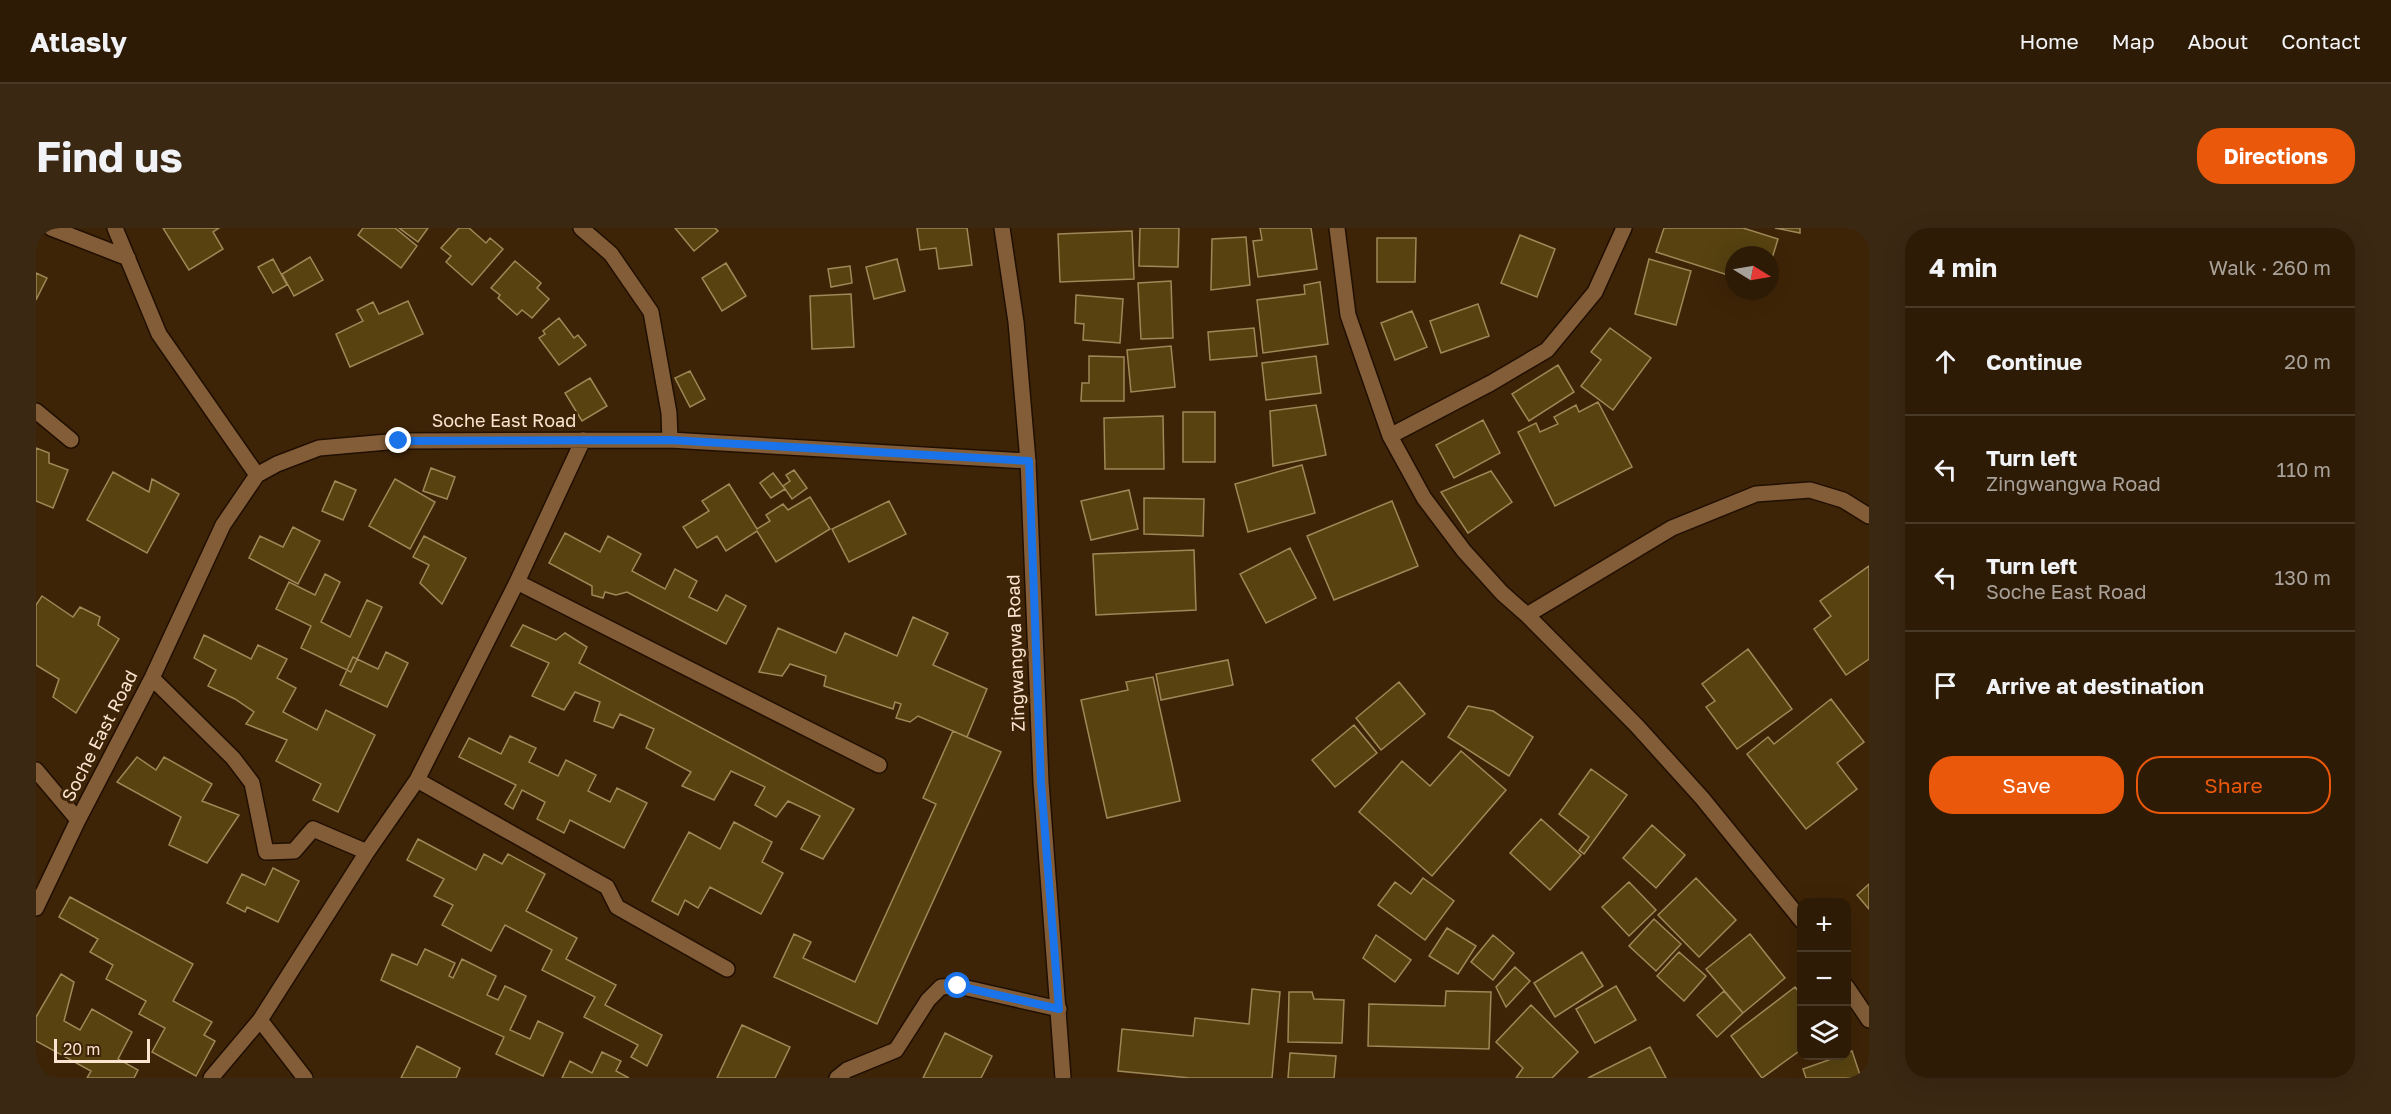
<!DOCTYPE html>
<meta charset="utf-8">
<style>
body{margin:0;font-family:"Golos Text",sans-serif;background:#3a2813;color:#f1f3f6}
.controls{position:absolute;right:18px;bottom:18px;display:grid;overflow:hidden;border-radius:12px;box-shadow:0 6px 24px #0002}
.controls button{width:54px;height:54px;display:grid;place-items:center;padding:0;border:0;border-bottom:2px solid #493927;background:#2e1b05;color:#f1f3f6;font:30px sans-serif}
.compass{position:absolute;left:1689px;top:18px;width:54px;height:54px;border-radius:50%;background:#2e1b05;box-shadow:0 6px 24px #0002;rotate:101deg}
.scale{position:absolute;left:18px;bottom:15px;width:96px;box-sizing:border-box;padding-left:6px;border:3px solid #fbe5d1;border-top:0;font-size:16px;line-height:21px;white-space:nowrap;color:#fbe5d1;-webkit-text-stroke:4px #3e2407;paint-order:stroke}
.stop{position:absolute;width:18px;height:18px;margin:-14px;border:4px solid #1a73e8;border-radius:50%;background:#fff}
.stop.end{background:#1a73e8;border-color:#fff;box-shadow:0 2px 6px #0008}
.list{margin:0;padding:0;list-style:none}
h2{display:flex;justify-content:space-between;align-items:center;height:78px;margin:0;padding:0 24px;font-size:26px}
h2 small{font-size:20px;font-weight:400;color:#a7a19a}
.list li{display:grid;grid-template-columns:39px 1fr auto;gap:18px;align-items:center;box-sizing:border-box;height:108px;padding:0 24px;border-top:2px solid #493927}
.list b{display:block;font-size:22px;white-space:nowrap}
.list p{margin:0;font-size:20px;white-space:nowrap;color:#a7a19a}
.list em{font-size:20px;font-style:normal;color:#a7a19a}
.actions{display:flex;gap:12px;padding:18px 24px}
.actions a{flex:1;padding:14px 0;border:2px solid #ea580c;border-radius:24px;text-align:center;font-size:21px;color:#ea580c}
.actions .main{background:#ea580c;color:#fff}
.icon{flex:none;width:33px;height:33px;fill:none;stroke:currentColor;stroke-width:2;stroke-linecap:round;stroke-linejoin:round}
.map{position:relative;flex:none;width:1833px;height:850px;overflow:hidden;border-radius:24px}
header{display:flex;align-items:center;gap:36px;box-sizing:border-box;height:84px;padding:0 30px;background:#2e1b05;border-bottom:2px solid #493927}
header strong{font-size:28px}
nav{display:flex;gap:33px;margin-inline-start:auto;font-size:21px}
.intro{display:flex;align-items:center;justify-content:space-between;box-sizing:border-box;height:144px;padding:0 36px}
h1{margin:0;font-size:42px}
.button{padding:15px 27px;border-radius:24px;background:#ea580c;color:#fff;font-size:21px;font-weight:700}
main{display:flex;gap:36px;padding:0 36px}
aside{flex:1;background:#2e1b05;border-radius:24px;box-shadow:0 6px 24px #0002}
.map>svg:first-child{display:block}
.building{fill:#584310;stroke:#9f8757;stroke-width:1.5}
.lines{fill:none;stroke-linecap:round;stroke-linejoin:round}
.minor-casing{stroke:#200f00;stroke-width:18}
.tertiary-casing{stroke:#200f00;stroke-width:18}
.minor{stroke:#825d38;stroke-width:15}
.tertiary{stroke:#825d38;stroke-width:15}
.route{stroke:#1a73e8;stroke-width:8}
.labels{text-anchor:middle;stroke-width:6;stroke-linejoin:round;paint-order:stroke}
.street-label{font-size:18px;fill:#fbe5d1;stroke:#3e2407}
</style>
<header>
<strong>Atlasly</strong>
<nav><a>Home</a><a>Map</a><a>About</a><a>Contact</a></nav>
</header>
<div class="intro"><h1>Find us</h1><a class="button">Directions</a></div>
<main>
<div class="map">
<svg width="1833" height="850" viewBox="0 0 1833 850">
<rect width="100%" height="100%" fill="#3e2407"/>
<!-- building -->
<path class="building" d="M 127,0 L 183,0 L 177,4 L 187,21 L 153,42 Z
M 327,0 L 359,0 L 381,18 L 365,40 L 322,7 Z
M 363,0 L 392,0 L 382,14 Z
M 423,0 L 433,0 L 450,15 L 454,10 L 467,21 L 436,57 L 410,34 L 415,28 L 405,20 Z
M 639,0 L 679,0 L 682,3 L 658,23 Z
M 881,0 L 931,0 L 936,37 L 903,41 L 900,20 L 884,22 Z
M 1104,0 L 1143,0 L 1142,39 L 1103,38 Z
M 1224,0 L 1275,0 L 1281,41 L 1222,49 L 1217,13 L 1226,12 Z
M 1628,0 L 1707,0 L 1742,11 L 1734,37 L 1734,27 L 1698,27 L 1698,49 L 1620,24 Z
M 1739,0 L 1764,0 L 1764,5 Z
M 1096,3 L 1098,51 L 1024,54 L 1022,6 Z
M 1484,7 L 1519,21 L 1501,69 L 1465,55 Z
M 1210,9 L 1214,57 L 1175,62 L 1176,11 Z
M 1341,10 L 1380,10 L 1379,54 L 1341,54 Z
M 274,29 L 287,52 L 258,68 L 246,46 Z
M 237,31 L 251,57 L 237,65 L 222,39 Z
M 861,31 L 869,63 L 838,71 L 830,39 Z
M 1613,31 L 1655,43 L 1640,97 L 1599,86 Z
M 479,33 L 505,55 L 501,60 L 513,71 L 496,90 L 486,82 L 481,87 L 462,70 L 464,67 L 455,60 Z
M 690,35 L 710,68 L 686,83 L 666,50 Z
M 814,38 L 816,55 L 795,59 L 792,41 Z
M 0,45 L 11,50 L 0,72 Z
M 1135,53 L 1137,110 L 1105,111 L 1102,55 Z
M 1284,54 L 1292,116 L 1227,125 L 1221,72 L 1269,66 L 1268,57 Z
M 815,66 L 818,119 L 776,121 L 774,68 Z
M 1040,67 L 1087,71 L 1084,115 L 1047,112 L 1048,96 L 1039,95 Z
M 372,73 L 387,106 L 314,139 L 300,106 L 327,93 L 321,82 L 337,74 L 343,86 Z
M 1442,76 L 1453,108 L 1405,125 L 1394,93 Z
M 1376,83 L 1391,119 L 1359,132 L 1345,95 Z
M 523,90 L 538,110 L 542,107 L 550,117 L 523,137 L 503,110 L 509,106 L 507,103 Z
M 1218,100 L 1221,128 L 1174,132 L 1172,104 Z
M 1574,100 L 1615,130 L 1577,182 L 1545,158 L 1565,132 L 1555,124 Z
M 1135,118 L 1139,159 L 1095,164 L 1091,122 Z
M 1053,128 L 1088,129 L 1088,173 L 1045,173 L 1046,155 L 1053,155 Z
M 1280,128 L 1285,165 L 1230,172 L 1226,135 Z
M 1522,137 L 1538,164 L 1493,193 L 1476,166 Z
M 654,143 L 669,171 L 654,179 L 639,150 Z
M 554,150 L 571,178 L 546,193 L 529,165 Z
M 1562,174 L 1596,239 L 1519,278 L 1482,204 L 1500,195 L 1504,204 L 1522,196 L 1518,189 L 1540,177 L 1543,184 Z
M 1280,177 L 1290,227 L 1237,238 L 1234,183 Z
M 1147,184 L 1179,184 L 1179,234 L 1147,234 Z
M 1127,188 L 1128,241 L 1069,241 L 1068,190 Z
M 1447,192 L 1464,225 L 1418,250 L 1400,217 Z
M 0,220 L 13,225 L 13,235 L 32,242 L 17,280 L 0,273 Z
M 1266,237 L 1279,285 L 1212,304 L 1199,256 Z
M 395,240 L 419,249 L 411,271 L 387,263 Z
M 758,242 L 771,260 L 756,271 L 747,258 L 754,253 L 750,247 Z
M 1455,243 L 1476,274 L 1432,305 L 1405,264 Z
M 77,244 L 113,264 L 116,251 L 143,266 L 111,325 L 51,292 Z
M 737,245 L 749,261 L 735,270 L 724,255 Z
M 359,251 L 399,274 L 374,321 L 333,298 Z
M 299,253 L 320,262 L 307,292 L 286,283 Z
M 693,256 L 721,301 L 734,293 L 730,287 L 747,276 L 752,282 L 774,269 L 794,301 L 740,334 L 721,303 L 690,323 L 681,308 L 661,320 L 647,299 L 673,283 L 666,273 Z
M 1093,262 L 1102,301 L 1055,312 L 1045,273 Z
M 1108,270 L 1168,271 L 1167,308 L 1108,306 Z
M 853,273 L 870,306 L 813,334 L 796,301 Z
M 1356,273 L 1382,338 L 1298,372 L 1271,308 Z
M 257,299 L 284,313 L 262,356 L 213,330 L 224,308 L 247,319 Z
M 529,305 L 564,324 L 572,308 L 605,326 L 596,343 L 629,361 L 639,341 L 661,353 L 653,369 L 681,383 L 690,367 L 710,378 L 690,416 L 591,364 L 580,367 L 569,364 L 567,370 L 556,367 L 556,358 L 513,335 Z
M 388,308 L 430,330 L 406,376 L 384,355 L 393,337 L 377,329 Z
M 1254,320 L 1280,370 L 1230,395 L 1204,346 Z
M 1158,322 L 1160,382 L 1060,387 L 1057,326 Z
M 1833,338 L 1833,431 L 1810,447 L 1778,401 L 1795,388 L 1784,373 Z
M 289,346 L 304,354 L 285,394 L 314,409 L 331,372 L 346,379 L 315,444 L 265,420 L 275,398 L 240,381 L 253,354 L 279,367 Z
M 6,368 L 37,389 L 44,379 L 64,389 L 62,397 L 83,411 L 40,485 L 17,469 L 23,451 L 0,437 L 0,377 Z
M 877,389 L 912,405 L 897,437 L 951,461 L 931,509 L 882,488 L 874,494 L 860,490 L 865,476 L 859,474 L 857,481 L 788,458 L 790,448 L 754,436 L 746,448 L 723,444 L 742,400 L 800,425 L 809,405 L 861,428 Z
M 487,397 L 520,412 L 529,405 L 551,419 L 543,435 L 818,581 L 787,631 L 765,621 L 784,588 L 752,573 L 740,589 L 719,577 L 729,559 L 695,543 L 678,572 L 646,558 L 655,544 L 610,520 L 618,501 L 584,486 L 577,500 L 558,493 L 564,474 L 539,464 L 528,482 L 496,468 L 513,435 L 475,418 Z
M 168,407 L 215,431 L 222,417 L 251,431 L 241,450 L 260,460 L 247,484 L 281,502 L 290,482 L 339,507 L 302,584 L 277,572 L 285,556 L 240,533 L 251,512 L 210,496 L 218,484 L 199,471 L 172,458 L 180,442 L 158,430 Z
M 1712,421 L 1756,481 L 1701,521 L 1670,479 L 1679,473 L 1666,456 Z
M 350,424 L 372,435 L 351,479 L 304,457 L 317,429 L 342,441 Z
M 1192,432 L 1197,457 L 1125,472 L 1120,446 Z
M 1117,449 L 1144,573 L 1071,590 L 1045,472 L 1092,462 L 1090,454 Z
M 1363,454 L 1389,486 L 1345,522 L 1320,490 Z
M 1795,471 L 1828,514 L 1801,535 L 1821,561 L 1770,601 L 1711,526 L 1732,509 L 1738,516 Z
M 1432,478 L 1457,483 L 1497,509 L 1473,548 L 1412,509 Z
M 1318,497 L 1341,525 L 1299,559 L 1276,532 Z
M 917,503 L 965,524 L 841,796 L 738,749 L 758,706 L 775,714 L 767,730 L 819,754 L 900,576 L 887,570 Z
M 474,508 L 500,520 L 493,534 L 522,548 L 530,532 L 560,547 L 552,563 L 574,574 L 581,560 L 611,575 L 588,620 L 534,592 L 528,605 L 501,591 L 509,574 L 486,562 L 477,581 L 469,576 L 480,557 L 423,529 L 433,510 L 465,526 Z
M 1425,523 L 1470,562 L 1396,648 L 1323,584 L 1366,533 L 1394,558 Z
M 101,529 L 120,542 L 128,529 L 176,556 L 166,573 L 203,587 L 171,635 L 133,617 L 145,589 L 81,554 Z
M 1555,541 L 1591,567 L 1548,626 L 1543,622 L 1553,609 L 1523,586 Z
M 1505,591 L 1545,627 L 1514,662 L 1474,625 Z
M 698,594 L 736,614 L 726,634 L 747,645 L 725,686 L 674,659 L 662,680 L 649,672 L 642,687 L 616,673 L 653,604 L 684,621 Z
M 1616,597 L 1649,627 L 1620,660 L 1587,630 Z
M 382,611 L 440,642 L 448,626 L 466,636 L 472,626 L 509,646 L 490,683 L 541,710 L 530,731 L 580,757 L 569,777 L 626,807 L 611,838 L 595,829 L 602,817 L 548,789 L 559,769 L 506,742 L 516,722 L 469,697 L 455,723 L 406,697 L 417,677 L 398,668 L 408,651 L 371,632 Z
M 237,640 L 263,653 L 242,694 L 211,679 L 209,684 L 191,675 L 206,646 L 229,657 Z
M 1387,650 L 1418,673 L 1389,712 L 1342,677 L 1359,654 L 1375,666 Z
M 1660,650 L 1700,692 L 1663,729 L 1622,687 Z
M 1593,654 L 1620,682 L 1593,708 L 1566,679 Z
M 1833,656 L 1833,681 L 1821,667 Z
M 34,669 L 157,736 L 137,773 L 176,794 L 168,807 L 179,813 L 160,848 L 116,824 L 129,800 L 103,786 L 110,773 L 70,751 L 77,737 L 54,724 L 62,711 L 23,689 Z
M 1618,691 L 1645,716 L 1620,743 L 1593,718 Z
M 1411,700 L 1440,718 L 1422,746 L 1393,728 Z
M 1714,706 L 1749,750 L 1707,785 L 1670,741 Z
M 1340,707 L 1375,732 L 1359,754 L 1327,730 Z
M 1457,707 L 1478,725 L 1457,752 L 1435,734 Z
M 389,721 L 419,735 L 413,748 L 417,750 L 426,731 L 460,748 L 451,767 L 462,772 L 469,758 L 490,768 L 474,802 L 494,811 L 502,793 L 527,805 L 507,848 L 460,826 L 468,809 L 345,752 L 356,726 L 381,737 Z
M 1546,724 L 1567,758 L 1519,789 L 1498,755 Z
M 1643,724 L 1670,748 L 1648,773 L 1621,748 Z
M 1479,739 L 1494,753 L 1470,779 L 1460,759 Z
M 25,746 L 38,754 L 28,793 L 44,802 L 56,781 L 96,804 L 82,831 L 102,842 L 98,850 L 51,850 L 55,843 L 0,813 L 0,789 Z
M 1580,758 L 1600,792 L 1559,815 L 1540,781 Z
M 1759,759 L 1766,768 L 1766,821 L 1726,850 L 1695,808 Z
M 1216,761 L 1244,764 L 1236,850 L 1154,850 L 1082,843 L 1086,801 L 1157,808 L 1159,790 L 1213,796 Z
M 1410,763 L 1455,764 L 1453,821 L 1332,818 L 1333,776 L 1409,778 Z
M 1688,763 L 1707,785 L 1681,809 L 1661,787 Z
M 1253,764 L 1276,764 L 1278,771 L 1308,772 L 1306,815 L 1252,814 Z
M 1495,777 L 1542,824 L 1516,850 L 1480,850 L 1487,840 L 1460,814 Z
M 706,797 L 754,819 L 739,850 L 681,850 Z
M 909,805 L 956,828 L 945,850 L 887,850 Z
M 381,818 L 424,840 L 420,850 L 365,850 Z
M 1614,819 L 1630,850 L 1552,850 Z
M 1816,823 L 1825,850 L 1770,850 L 1767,841 L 1804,828 L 1810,828 L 1810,825 Z
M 566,824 L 585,833 L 580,843 L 593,850 L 526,850 L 534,833 L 556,845 Z
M 1254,825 L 1300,828 L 1298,850 L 1252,850 Z"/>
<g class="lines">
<defs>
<path id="minor" d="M 15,0 L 92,30
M 79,0 L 123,106 L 221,247
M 545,0 L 575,26 L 615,84 L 633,185 L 634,212
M 1301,0 L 1312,87 L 1354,208 L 1388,270 L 1428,323 L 1466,365 L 1491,387 L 1601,498 L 1666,570 L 1766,693
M 0,183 L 35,212
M 1354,208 L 1455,155 L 1511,122 L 1559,64 L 1588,0
M 481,354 L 843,537
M 1491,387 L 1636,300 L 1720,266 L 1774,262 L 1807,272 L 1833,288
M 116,450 L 197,530 L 216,555 L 230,624 L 258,623 L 277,601 L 331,624
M 0,542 L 42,592
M 381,552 L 571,659 L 581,679 L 691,741
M 0,680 L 42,592 L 116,450 L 187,297 L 221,247 L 241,236 L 283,220 L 363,213 L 634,212 L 992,233
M 1810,758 L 1833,792
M 224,792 L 269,850
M 175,850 L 224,792 L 331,624 L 381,552 L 481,354 L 547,212
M 801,850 L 811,842 L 860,822 L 892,772 L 905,759 L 922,758 L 1023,781"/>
<path id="tertiary" d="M 966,0 L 980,94 L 992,233 L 1005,554 L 1027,850"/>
</defs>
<!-- minor casing -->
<use href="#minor" class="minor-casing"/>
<!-- tertiary casing -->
<use href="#tertiary" class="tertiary-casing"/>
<!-- minor -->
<use href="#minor" class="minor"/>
<!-- tertiary -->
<use href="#tertiary" class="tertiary"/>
</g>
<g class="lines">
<!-- route -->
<path class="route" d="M 363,213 L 634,212 L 993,233 L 1005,554 L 1023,781 L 922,758"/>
</g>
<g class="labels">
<!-- street labels -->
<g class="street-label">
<text x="468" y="199">Soche East Road</text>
<text transform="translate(980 425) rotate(-92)" y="6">Zingwangwa Road</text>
<text transform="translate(64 508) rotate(-63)" y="6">Soche East Road</text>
</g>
</g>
</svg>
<div class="controls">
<button>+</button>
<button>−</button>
<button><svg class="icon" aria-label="layers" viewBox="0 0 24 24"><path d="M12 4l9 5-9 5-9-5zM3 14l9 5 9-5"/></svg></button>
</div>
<svg class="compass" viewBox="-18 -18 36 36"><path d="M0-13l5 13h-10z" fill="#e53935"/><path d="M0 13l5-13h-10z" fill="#a7a19a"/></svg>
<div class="scale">20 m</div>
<div class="stop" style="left:922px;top:758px"></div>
<div class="stop end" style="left:363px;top:213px"></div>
</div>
<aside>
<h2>4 min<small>Walk · 260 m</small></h2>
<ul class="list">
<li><svg class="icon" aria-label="ahead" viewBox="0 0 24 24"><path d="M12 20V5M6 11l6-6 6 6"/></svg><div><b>Continue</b></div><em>20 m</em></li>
<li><svg class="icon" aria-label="left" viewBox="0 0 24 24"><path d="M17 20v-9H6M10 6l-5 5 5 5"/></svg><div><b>Turn left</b><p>Zingwangwa Road</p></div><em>110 m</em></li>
<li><svg class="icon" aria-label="left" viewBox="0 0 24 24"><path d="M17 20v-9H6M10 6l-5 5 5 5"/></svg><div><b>Turn left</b><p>Soche East Road</p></div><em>130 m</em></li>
<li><svg class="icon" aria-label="arrive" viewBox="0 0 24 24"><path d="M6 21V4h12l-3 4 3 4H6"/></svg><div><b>Arrive at destination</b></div></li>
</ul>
<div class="actions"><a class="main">Save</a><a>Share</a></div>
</aside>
</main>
